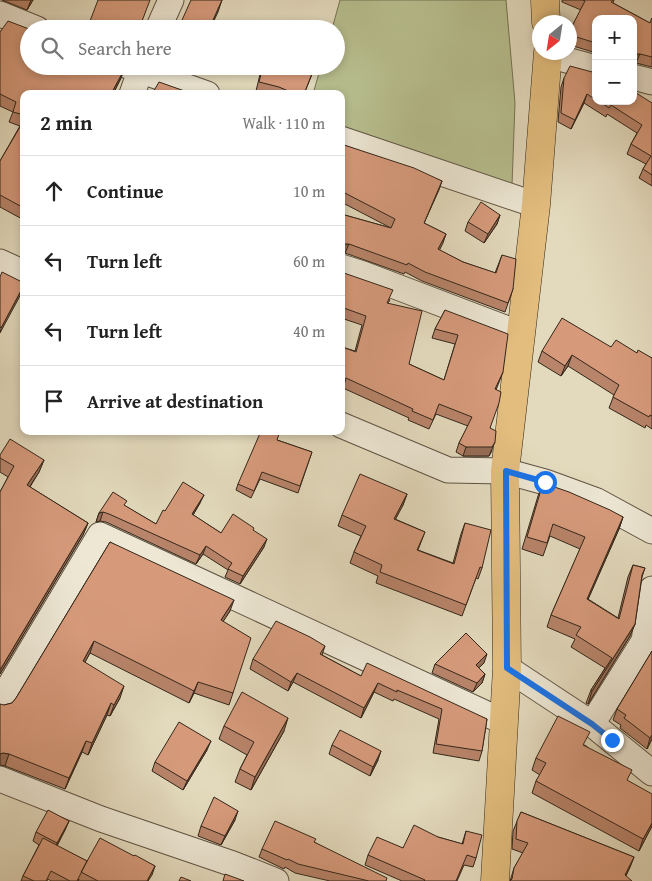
<!DOCTYPE html>
<meta charset="utf-8">
<style>
body{margin:0;font-family:"Gentium Book Plus",serif;background:#f2f2f2;color:#222}
.controls{position:absolute;right:15px;top:15px;display:grid;overflow:hidden;border-radius:10px;box-shadow:0 2px 8px #0003}
.controls button{width:45px;height:45px;display:grid;place-items:center;padding:0;border:0;border-bottom:1px solid #e0e0e0;background:#fff;color:#222;font:25px sans-serif}
.compass{position:absolute;left:532px;top:15px;width:45px;height:45px;border-radius:50%;background:#fff;box-shadow:0 2px 8px #0003;rotate:210deg}
.stop{position:absolute;width:15px;height:15px;margin:-11px;border:4px solid #1a73e8;border-radius:50%;background:#fff}
.stop.end{background:#1a73e8;border-color:#fff;box-shadow:0 1px 5px #0008}
.list{margin:0;padding:0;list-style:none}
h2{display:flex;justify-content:space-between;align-items:center;height:65px;margin:0;padding:0 20px;font-size:21px}
h2 small{font-size:16px;font-weight:400;color:#767676}
.list li{display:grid;grid-template-columns:32px 1fr auto;gap:15px;align-items:center;box-sizing:border-box;height:70px;padding:0 20px;border-top:1px solid #e0e0e0}
.list b{display:block;font-size:19px;white-space:nowrap}
.list em{font-size:16px;font-style:normal;color:#767676}
.icon{flex:none;width:28px;height:28px;fill:none;stroke:currentColor;stroke-width:2;stroke-linecap:round;stroke-linejoin:round}
.map{position:relative;flex:none;width:652px;height:881px;overflow:hidden}
.search{position:absolute;background:#fff;box-shadow:0 2px 8px #0003;left:20px;top:20px;width:325px;height:55px;display:flex;align-items:center;gap:12px;box-sizing:border-box;padding:0 18px;border-radius:28px;color:#767676;font-size:19px}
.panel{position:absolute;background:#fff;box-shadow:0 2px 8px #0003;left:20px;top:90px;width:325px;height:345px;border-radius:10px}
.map>svg:first-child{display:block}
.green{fill:#b7be8e;stroke:#757254}
.lines{fill:none;stroke-linecap:round;stroke-linejoin:round}
.minor-casing{stroke:#5f5343;stroke-width:27}
.major-casing{stroke:#33261a;stroke-width:29}
.minor{stroke:#ede7d4;stroke-width:25}
.major{stroke:#e2bd7e;stroke-width:28}
.wall{fill:#b8846a;stroke:#33261a}
.shaded-wall{fill:#966c56;stroke:#33261a}
.building{fill:#d69a7b;stroke:#33261a}
.route{stroke:#1a73e8;stroke-width:6}
</style>
<div class="map">
<svg width="652" height="881" viewBox="0 0 652 881">
<rect width="100%" height="100%" fill="#e3dabd"/>
<filter id="stains"><feTurbulence type="fractalNoise" baseFrequency=".004" numOctaves="4"/><feColorMatrix values="0 0 0 0 .2 0 0 0 0 .09 0 0 0 0 .02 0 0 0 .5 -.17"/></filter>
<radialGradient id="worn" r=".72"><stop offset=".6" stop-color="#630" stop-opacity="0"/><stop offset="1" stop-color="#630" stop-opacity=".3"/></radialGradient>
<!-- green -->
<path class="green" d="M 340,0 L 506,0 L 515,103 L 512,185 L 341,128 L 341,94 L 313,94 L 321,66 L 336,66 L 336,29 L 332,29 Z"/>
<g class="lines">
<defs>
<path id="minor" d="M 0,14 L 37,29
M 158,29 L 171,0
M 548,55 L 596,68
M 128,66 L 207,94
M 633,77 L 652,82
M 132,94 L 142,66
M 341,139 L 536,205
M 0,262 L 24,273
M 341,267 L 363,274 L 521,334
M 341,425 L 448,470 L 505,471 L 545,482 L 597,501 L 652,531
M 507,668 L 592,724 L 652,773
M 0,702 L 100,535 L 504,722
M 592,724 L 644,641 L 652,589
M 0,779 L 101,819 L 233,864 L 276,881"/>
<path id="major" d="M 545,0 L 546,22
M 495,881 L 507,668 L 505,471 L 536,205 L 548,52"/>
</defs>
<!-- minor casing -->
<use href="#minor" class="minor-casing"/>
<!-- major casing -->
<use href="#major" class="major-casing"/>
<!-- minor -->
<use href="#minor" class="minor"/>
<!-- major -->
<use href="#major" class="major"/>
</g>
<!-- wall -->
<path class="wall" d="M 2,0 L 33,0 L 27,10 Z
M 562,0 L 614,0 L 613,3 L 650,23 L 652,18 L 652,67 L 636,63 L 633,63 L 633,19 L 596,19 L 596,53 L 570,45 L 570,30 L 581,10 L 562,2 Z
M 0,32 L 121,78 L 113,94 L 24,94 L 24,220 L 0,207 L 0,161 L 20,126 L 9,122 L 13,112 L 0,106 Z
M 173,66 L 193,66 L 190,73 Z
M 262,66 L 327,66 L 325,71 L 315,67 L 304,94 L 268,94 L 256,91 Z
M 596,73 L 596,101 L 633,101 L 652,103 L 652,186 L 639,178 L 643,169 L 646,164 L 627,154 L 631,144 L 637,133 L 607,114 L 606,117 L 584,103 L 571,129 L 558,122 L 561,87 L 564,78 Z
M 341,144 L 442,181 L 424,223 L 446,234 L 439,250 L 463,262 L 495,273 L 502,255 L 513,289 L 505,312 L 422,281 L 405,272 L 404,274 L 345,253 L 341,253 L 341,214 L 391,228 L 341,202 Z
M 500,215 L 497,224 L 484,243 L 465,231 L 468,222 Z
M 341,272 L 390,300 L 388,303 L 409,364 L 444,380 L 455,344 L 432,338 L 435,329 L 445,310 L 503,372 L 496,390 L 490,428 L 492,451 L 489,456 L 463,456 L 456,452 L 459,443 L 468,426 L 436,414 L 429,429 L 408,420 L 409,418 L 343,388 L 341,393 L 341,354 L 342,355 L 345,348 L 355,351 L 362,325 L 341,318 Z
M 611,347 L 637,353 L 652,358 L 652,429 L 646,425 L 645,428 L 609,408 L 614,395 L 568,366 L 561,376 L 538,362 L 542,351 Z
M 277,440 L 312,452 L 298,493 L 260,479 L 251,498 L 236,490 L 238,484 Z
M 0,455 L 44,460 L 39,472 L 30,487 L 88,523 L 83,535 L 0,674 L 0,492 L 8,477 L 0,472 Z
M 543,483 L 623,517 L 619,529 L 588,599 L 618,618 L 628,577 L 633,565 L 645,568 L 642,577 L 635,624 L 630,636 L 588,704 L 586,703 L 591,690 L 605,668 L 571,647 L 575,639 L 547,627 L 551,615 L 580,549 L 550,536 L 543,556 L 522,549 L 538,496 Z
M 407,494 L 403,505 L 395,519 L 425,532 L 418,550 L 453,563 L 461,534 L 465,523 L 482,568 L 478,579 L 476,578 L 462,616 L 376,583 L 378,576 L 350,563 L 354,552 L 361,536 L 338,526 L 342,515 Z
M 200,503 L 193,515 L 221,533 L 253,530 L 264,547 L 240,584 L 225,577 L 228,570 L 203,554 L 196,564 L 106,522 L 100,521 L 96,522 L 99,513 L 125,506 L 156,524 L 165,511 Z
M 110,542 L 230,611 L 223,621 L 233,693 L 229,705 L 194,693 L 189,703 L 90,653 L 85,662 L 120,698 L 110,716 L 107,715 L 88,755 L 82,752 L 65,789 L 5,766 L 4,705 L 12,703 L 16,698 Z
M 325,646 L 322,655 L 361,676 L 487,719 L 482,751 L 479,761 L 433,753 L 439,719 L 394,699 L 393,701 L 374,692 L 361,718 L 293,682 L 288,691 L 250,669 L 253,659 Z
M 652,651 L 652,739 L 647,749 L 620,728 L 621,725 L 613,720 L 617,709 Z
M 484,663 L 478,668 L 485,674 L 482,683 L 473,692 L 432,673 L 435,664 Z
M 224,726 L 284,731 L 251,790 L 235,782 L 240,769 L 247,755 L 219,739 Z
M 332,745 L 378,760 L 370,776 L 329,754 Z
M 585,745 L 628,781 L 652,826 L 639,851 L 532,793 L 536,781 L 540,775 L 532,770 L 536,758 Z
M 207,750 L 183,790 L 152,771 L 155,762 Z
M 521,812 L 634,857 L 630,867 L 626,876 L 510,881 L 514,868 L 523,853 L 512,849 L 513,831 Z
M 235,820 L 221,845 L 198,836 L 201,826 Z
M 69,821 L 65,830 L 57,846 L 87,861 L 134,856 L 155,866 L 148,881 L 78,881 L 79,879 L 78,881 L 51,881 L 48,879 L 47,881 L 21,881 L 23,876 L 39,845 L 33,841 L 36,832 Z
M 466,831 L 476,858 L 473,867 L 464,865 L 457,881 L 402,881 L 365,865 L 368,855 L 403,848 L 438,837 L 462,844 Z
M 314,842 L 386,881 L 330,881 L 295,873 L 285,867 L 284,869 L 259,857 L 262,849 Z"/>
<!-- shaded-wall -->
<path class="shaded-wall" d="M 31,0 L 33,0 L 27,10 Z
M 222,0 L 218,12 L 210,29 L 209,29 Z
M 633,54 L 640,54 L 636,63 L 633,63 Z
M 125,68 L 121,78 L 113,94 L 111,94 Z
M 587,94 L 584,103 L 571,129 L 575,120 Z
M 442,181 L 439,190 L 420,232 L 424,223 Z
M 500,215 L 497,224 L 484,243 L 488,234 Z
M 446,234 L 443,243 L 435,259 L 438,249 Z
M 341,244 L 349,244 L 345,253 L 341,253 Z
M 24,285 L 21,294 L 0,333 L 1,328 Z
M 572,355 L 568,366 L 561,376 L 565,366 Z
M 495,442 L 489,456 L 463,456 L 466,447 Z
M 44,460 L 39,472 L 23,497 L 27,485 Z
M 407,494 L 403,505 L 390,530 L 394,519 Z
M 204,495 L 200,503 L 189,522 L 192,514 Z
M 103,512 L 100,521 L 96,522 L 99,513 Z
M 623,517 L 619,529 L 583,611 L 587,599 Z
M 88,523 L 83,535 L 0,674 L 0,670 Z
M 267,539 L 264,547 L 240,584 L 243,576 Z
M 206,546 L 203,554 L 196,564 L 200,555 Z
M 234,600 L 230,611 L 217,631 L 221,620 Z
M 635,624 L 630,636 L 588,704 L 592,691 Z
M 94,641 L 90,653 L 79,673 L 83,661 Z
M 487,654 L 484,663 L 472,674 L 476,665 Z
M 297,673 L 293,682 L 288,691 L 291,682 Z
M 485,674 L 482,683 L 473,692 L 477,683 Z
M 198,682 L 194,693 L 189,703 L 194,691 Z
M 378,683 L 374,692 L 361,718 L 364,708 Z
M 124,686 L 120,698 L 110,716 L 114,705 Z
M 111,703 L 107,715 L 88,755 L 92,743 Z
M 288,718 L 284,731 L 251,790 L 255,777 Z
M 652,735 L 652,739 L 647,749 L 650,738 Z
M 86,741 L 82,752 L 65,789 L 69,778 Z
M 211,741 L 207,750 L 183,790 L 187,781 Z
M 381,751 L 378,760 L 370,776 L 373,767 Z
M 3,753 L 9,754 L 5,766 L 0,765 L 0,754 Z
M 238,811 L 235,820 L 221,845 L 225,836 Z
M 69,821 L 65,830 L 53,852 L 57,843 Z
M 652,823 L 652,826 L 639,851 L 643,839 Z
M 634,857 L 630,867 L 623,881 L 625,875 Z
M 155,866 L 152,875 L 148,881 L 147,881 Z"/>
<!-- building -->
<path class="building" d="M 98,0 L 150,0 L 139,29 L 87,29 Z
M 191,0 L 222,0 L 209,29 L 178,29 Z
M 583,0 L 613,0 L 611,2 L 650,23 L 652,18 L 652,57 L 640,54 L 633,54 L 633,19 L 596,19 L 596,43 L 570,35 L 570,30 L 585,1 Z
M 8,21 L 29,29 L 29,66 L 123,66 L 125,68 L 111,94 L 24,94 L 24,115 L 13,112 L 16,102 L 0,94 L 0,32 Z
M 273,25 L 286,29 L 273,29 Z
M 314,26 L 320,29 L 313,29 Z
M 336,35 L 339,36 L 336,44 Z
M 263,66 L 315,66 L 304,94 L 295,94 L 279,87 L 259,82 Z
M 570,66 L 596,73 L 596,100 L 587,94 L 575,120 L 561,113 L 564,78 Z
M 159,82 L 193,94 L 152,94 Z
M 633,91 L 652,103 L 652,175 L 643,169 L 651,156 L 631,144 L 642,125 L 611,105 L 609,108 L 599,101 L 633,101 Z
M 24,120 L 24,208 L 0,195 L 0,161 Z
M 341,144 L 414,168 L 442,181 L 424,223 L 446,234 L 438,249 L 463,262 L 496,273 L 502,255 L 516,259 L 513,289 L 508,303 L 425,272 L 408,263 L 407,265 L 349,244 L 341,244 L 341,214 L 391,228 L 395,219 L 341,191 Z
M 481,202 L 500,215 L 488,234 L 468,222 Z
M 2,272 L 24,283 L 24,285 L 1,328 L 0,327 L 0,277 Z
M 341,272 L 393,290 L 387,303 L 422,311 L 409,364 L 444,380 L 458,335 L 435,329 L 445,310 L 508,334 L 503,372 L 495,389 L 501,392 L 499,403 L 490,428 L 496,431 L 495,442 L 492,447 L 466,447 L 459,443 L 472,417 L 439,404 L 433,420 L 412,411 L 413,409 L 346,378 L 344,385 L 341,384 L 341,354 L 343,355 L 345,348 L 356,352 L 366,316 L 341,307 Z
M 562,318 L 611,347 L 616,340 L 637,353 L 638,350 L 652,358 L 652,416 L 650,415 L 649,417 L 613,397 L 619,385 L 572,355 L 565,366 L 542,351 Z
M 261,431 L 280,431 L 277,440 L 312,452 L 300,486 L 262,472 L 254,491 L 238,484 Z
M 10,439 L 44,460 L 27,485 L 88,523 L 0,670 L 0,492 L 14,466 L 0,458 L 0,455 Z
M 360,474 L 407,494 L 394,519 L 425,532 L 417,550 L 454,564 L 465,523 L 491,530 L 482,568 L 480,567 L 466,605 L 380,572 L 382,565 L 354,552 L 366,526 L 342,515 Z
M 183,482 L 204,495 L 192,514 L 221,533 L 233,514 L 254,528 L 253,530 L 267,539 L 243,576 L 228,569 L 232,563 L 206,546 L 200,555 L 109,514 L 103,512 L 99,513 L 113,492 L 127,501 L 124,505 L 156,524 L 163,510 L 165,511 Z
M 543,483 L 569,492 L 610,510 L 623,517 L 587,599 L 619,619 L 633,565 L 645,568 L 642,575 L 635,624 L 592,691 L 591,690 L 612,658 L 576,635 L 581,627 L 551,615 L 585,537 L 553,524 L 547,543 L 527,537 Z
M 110,542 L 234,600 L 221,620 L 251,638 L 233,693 L 198,682 L 194,691 L 94,641 L 83,661 L 124,686 L 114,705 L 111,703 L 92,743 L 86,741 L 69,778 L 9,754 L 3,753 L 0,754 L 0,704 L 4,705 L 12,703 L 16,698 Z
M 276,621 L 310,637 L 325,646 L 320,654 L 361,676 L 367,663 L 487,719 L 482,751 L 436,744 L 442,709 L 397,690 L 397,692 L 378,683 L 364,708 L 297,673 L 291,682 L 253,659 Z
M 466,633 L 487,654 L 476,665 L 485,674 L 477,683 L 435,664 Z
M 652,651 L 652,735 L 650,738 L 624,718 L 626,715 L 617,709 Z
M 242,692 L 288,718 L 255,777 L 240,769 L 254,742 L 224,726 Z
M 558,716 L 590,732 L 583,745 L 632,770 L 627,780 L 652,794 L 652,823 L 643,839 L 536,781 L 546,763 L 536,758 Z
M 179,722 L 211,741 L 187,781 L 155,762 Z
M 340,730 L 381,751 L 373,767 L 332,745 Z
M 214,797 L 238,811 L 225,836 L 201,826 Z
M 48,810 L 69,821 L 57,843 L 36,832 Z
M 521,812 L 634,857 L 625,875 L 632,881 L 510,881 L 512,879 L 514,868 L 528,843 L 516,839 L 517,821 Z
M 275,821 L 316,839 L 314,842 L 387,878 L 386,881 L 369,881 L 298,864 L 288,859 L 287,860 L 262,849 Z
M 414,825 L 438,837 L 463,844 L 466,831 L 482,835 L 476,858 L 467,855 L 456,881 L 424,881 L 425,880 L 368,855 L 377,837 L 403,848 Z
M 43,838 L 87,861 L 77,881 L 70,881 L 51,871 L 46,881 L 34,881 L 23,876 Z
M 100,838 L 134,856 L 135,855 L 155,866 L 147,881 L 98,881 L 81,872 Z
M 225,874 L 244,881 L 223,881 Z
M 181,877 L 191,881 L 179,881 Z"/>
<g class="lines">
<!-- route -->
<path class="route" d="M 545,482 L 506,471 L 507,668 L 592,724 L 612,740"/>
</g>
<rect width="100%" height="100%" filter="url(#stains)"/>
<rect width="100%" height="100%" fill="url(#worn)"/>
</svg>
<div class="controls">
<button>+</button>
<button>−</button>
</div>
<svg class="compass" viewBox="-18 -18 36 36"><path d="M0-13l5 13h-10z" fill="#e53935"/><path d="M0 13l5-13h-10z" fill="#767676"/></svg>
<div class="stop" style="left:545px;top:482px"></div>
<div class="stop end" style="left:612px;top:740px"></div>
<div class="search"><svg class="icon" aria-label="search" viewBox="0 0 24 24"><circle cx="10" cy="10" r="6"/><path d="M15 15l6 6"/></svg>Search here</div>
<section class="panel">
<h2>2 min<small>Walk · 110 m</small></h2>
<ul class="list">
<li><svg class="icon" aria-label="ahead" viewBox="0 0 24 24"><path d="M12 20V5M6 11l6-6 6 6"/></svg><div><b>Continue</b></div><em>10 m</em></li>
<li><svg class="icon" aria-label="left" viewBox="0 0 24 24"><path d="M17 20v-9H6M10 6l-5 5 5 5"/></svg><div><b>Turn left</b></div><em>60 m</em></li>
<li><svg class="icon" aria-label="left" viewBox="0 0 24 24"><path d="M17 20v-9H6M10 6l-5 5 5 5"/></svg><div><b>Turn left</b></div><em>40 m</em></li>
<li><svg class="icon" aria-label="arrive" viewBox="0 0 24 24"><path d="M6 21V4h12l-3 4 3 4H6"/></svg><div><b>Arrive at destination</b></div></li>
</ul>
</section>
</div>
